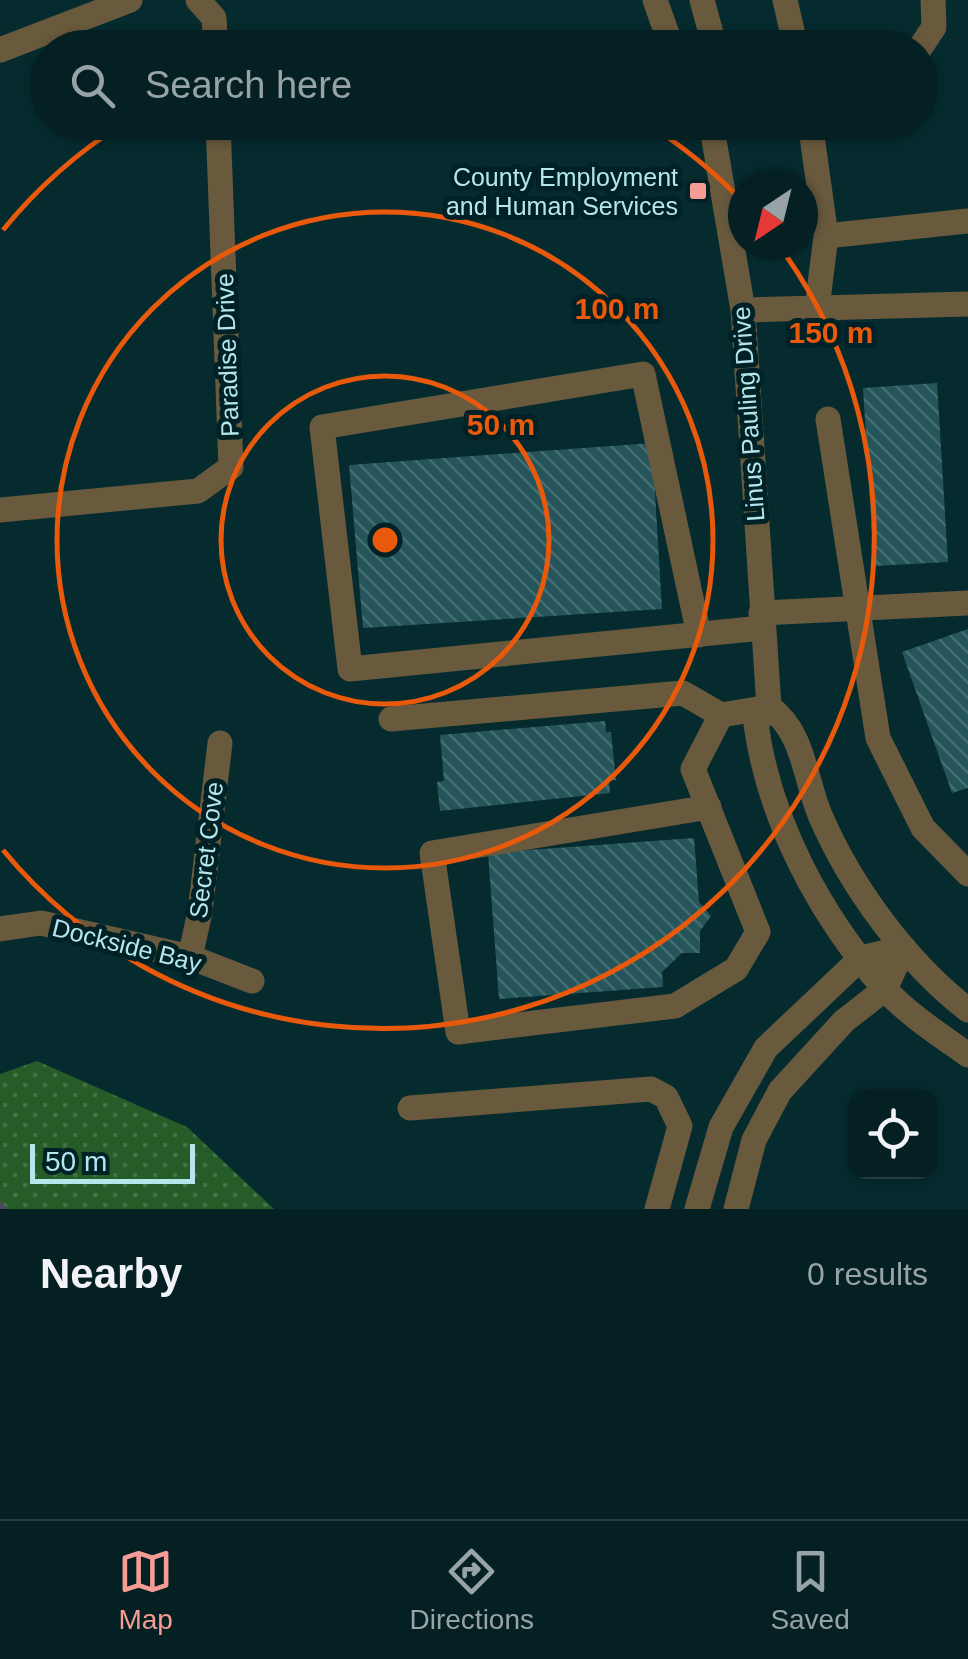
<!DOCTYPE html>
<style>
body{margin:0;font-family:Arial,sans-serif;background:#122d30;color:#f1f3f6}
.controls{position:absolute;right:30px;bottom:30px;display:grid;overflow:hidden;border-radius:20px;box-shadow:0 2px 8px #0004}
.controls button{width:90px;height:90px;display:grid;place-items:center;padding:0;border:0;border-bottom:2px solid #253e41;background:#042023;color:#f1f3f6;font:50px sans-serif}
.compass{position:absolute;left:728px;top:170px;width:90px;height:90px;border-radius:50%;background:#042023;box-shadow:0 2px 8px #0004;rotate:215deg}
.scale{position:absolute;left:30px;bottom:25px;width:165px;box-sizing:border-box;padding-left:10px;border:5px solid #b4e6eb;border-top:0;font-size:28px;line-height:35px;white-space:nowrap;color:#b4e6eb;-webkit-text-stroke:8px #002125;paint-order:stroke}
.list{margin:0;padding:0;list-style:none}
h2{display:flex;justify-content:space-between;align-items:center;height:130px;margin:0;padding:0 40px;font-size:42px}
h2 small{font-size:32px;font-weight:400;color:#97a3a6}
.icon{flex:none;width:55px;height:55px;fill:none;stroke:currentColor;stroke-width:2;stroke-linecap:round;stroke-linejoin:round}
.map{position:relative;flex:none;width:968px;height:1209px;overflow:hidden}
.search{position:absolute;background:#042023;box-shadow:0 2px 8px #0004;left:30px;right:30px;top:30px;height:110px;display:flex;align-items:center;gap:25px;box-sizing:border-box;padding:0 35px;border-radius:55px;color:#97a3a6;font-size:38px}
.sheet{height:310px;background:#042023}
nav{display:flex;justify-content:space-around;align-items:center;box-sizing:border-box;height:140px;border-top:2px solid #253e41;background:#042023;font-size:28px;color:#97a3a6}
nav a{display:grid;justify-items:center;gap:5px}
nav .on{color:#f59c95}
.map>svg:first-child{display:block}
.grass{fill:url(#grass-dots)}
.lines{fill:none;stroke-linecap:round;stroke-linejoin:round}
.stream{stroke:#4e4661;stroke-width:6}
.building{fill:url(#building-back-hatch)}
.minor{stroke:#695a3e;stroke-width:25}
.ring{fill:none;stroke:#e8590c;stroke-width:5}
.poi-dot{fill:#f59c95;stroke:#002125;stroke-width:4}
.labels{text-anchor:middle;stroke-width:10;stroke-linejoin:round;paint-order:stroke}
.poi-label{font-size:25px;fill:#b4e6eb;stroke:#002125;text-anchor:end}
.street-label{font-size:25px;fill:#b4e6eb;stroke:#002125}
.centre{fill:#e8590c;stroke:#002125;stroke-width:5}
.ring-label{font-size:30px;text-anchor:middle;font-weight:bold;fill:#e8590c;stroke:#002125;stroke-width:10;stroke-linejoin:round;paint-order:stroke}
</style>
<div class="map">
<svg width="968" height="1209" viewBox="0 0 968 1209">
<defs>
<pattern id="grass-dots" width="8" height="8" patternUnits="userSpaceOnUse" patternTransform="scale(2.5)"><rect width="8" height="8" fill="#255c27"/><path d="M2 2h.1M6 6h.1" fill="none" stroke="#427346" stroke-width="1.8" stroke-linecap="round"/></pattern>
<pattern id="building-back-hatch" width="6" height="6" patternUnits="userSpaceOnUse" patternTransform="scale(2.5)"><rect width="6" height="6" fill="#25555a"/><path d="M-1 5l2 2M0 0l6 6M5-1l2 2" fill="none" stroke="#426d72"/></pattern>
</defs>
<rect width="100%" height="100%" fill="#052b2f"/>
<!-- grass -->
<path class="grass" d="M 37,1061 L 187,1127 L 274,1209 L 0,1209 L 0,1074 Z"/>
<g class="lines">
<!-- stream -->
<path class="stream" d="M 0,1205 L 3,1209"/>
</g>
<!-- building -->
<path class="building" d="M 937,383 L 948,562 L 874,566 L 863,388 Z
M 652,443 L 662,609 L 363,628 L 349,465 Z
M 968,629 L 968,788 L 952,793 L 902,652 Z
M 605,721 L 606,732 L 611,732 L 616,780 L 609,781 L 610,793 L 440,811 L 437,782 L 444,781 L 440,735 Z
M 694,838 L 699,902 L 711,916 L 700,931 L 700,953 L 682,953 L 662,972 L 663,987 L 499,999 L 488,853 Z"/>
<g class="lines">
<!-- minor -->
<path class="minor" d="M 198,0 L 214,18 L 216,48
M 655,0 L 672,48
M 702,0 L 715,48
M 785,0 L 796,48
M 920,48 L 934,27 L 933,0
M 0,50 L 130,0
M 711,122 L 743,310 L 769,707 L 756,724 C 769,820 820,915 883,987 C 906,1013 940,1035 968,1055
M 810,122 L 826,236
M 817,308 L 826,236 L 968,221
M 743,310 L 968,304
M 828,419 L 878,738 L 923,828 L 968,874
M 0,510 L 198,491 L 231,467 L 218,122
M 761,613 L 968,603
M 699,635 L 643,374 L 322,427 L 350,669 L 762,628
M 769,707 C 804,732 804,776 820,815 C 851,887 906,962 968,1010
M 391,719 L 683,693 L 721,715
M 709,807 L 432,853 L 458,1032 L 675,1006 L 736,969 L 758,932 L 693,769 L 721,715 L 769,707
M 0,929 L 41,923 L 190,957 L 252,981
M 190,957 L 200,912 L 220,743
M 410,1108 L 651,1089 L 666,1097 L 680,1126 L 657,1209
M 697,1209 L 721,1127 L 766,1048 L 861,958 L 904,948
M 736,1209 L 754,1140 L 780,1091 L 844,1021 L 885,989 L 904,948"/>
</g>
<!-- distance rings -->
<g class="ring">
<circle cx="385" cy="540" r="164"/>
<circle cx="385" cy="540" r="328"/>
<path d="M3 230A492 492 0 0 1 124 123M646 123A492 492 0 0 1 742 201M780 247A492 492 0 0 1 3 850"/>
</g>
<!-- markers -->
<rect class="poi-dot" x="688" y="181" width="20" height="20" rx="5"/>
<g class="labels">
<!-- poi labels -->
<g class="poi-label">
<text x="678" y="186">County Employment<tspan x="678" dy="29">and Human Services</tspan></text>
</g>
<!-- street labels -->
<g class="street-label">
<text transform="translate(227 355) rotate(-92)" y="9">Paradise Drive</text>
<text transform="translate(748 414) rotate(-94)" y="9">Linus Pauling Drive</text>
<text transform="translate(206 850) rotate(-83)" y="9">Secret Cove</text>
<text transform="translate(127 945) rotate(14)" y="9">Dockside Bay</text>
</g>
</g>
<circle cx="385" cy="540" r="15" class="centre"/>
<g class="ring-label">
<text x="617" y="319">100 m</text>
<text x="831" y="343">150 m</text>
<text x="501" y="435">50 m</text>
</g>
</svg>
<div class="controls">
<button><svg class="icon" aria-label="locate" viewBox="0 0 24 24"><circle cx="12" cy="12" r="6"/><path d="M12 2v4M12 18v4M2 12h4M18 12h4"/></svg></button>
</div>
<svg class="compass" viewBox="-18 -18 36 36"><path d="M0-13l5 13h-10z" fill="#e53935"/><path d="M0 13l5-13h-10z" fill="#97a3a6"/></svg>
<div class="scale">50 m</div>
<div class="search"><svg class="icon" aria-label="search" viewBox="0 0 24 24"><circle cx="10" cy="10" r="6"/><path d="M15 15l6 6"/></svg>Search here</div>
</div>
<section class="sheet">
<h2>Nearby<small>0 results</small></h2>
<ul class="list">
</ul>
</section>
<nav>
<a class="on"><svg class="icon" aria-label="map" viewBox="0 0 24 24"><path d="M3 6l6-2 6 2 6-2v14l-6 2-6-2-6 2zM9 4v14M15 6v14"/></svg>Map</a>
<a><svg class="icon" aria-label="directions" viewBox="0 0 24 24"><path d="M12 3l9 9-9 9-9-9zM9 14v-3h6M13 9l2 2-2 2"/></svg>Directions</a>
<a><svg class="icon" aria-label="saved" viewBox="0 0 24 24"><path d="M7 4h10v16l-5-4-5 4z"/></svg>Saved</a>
</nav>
